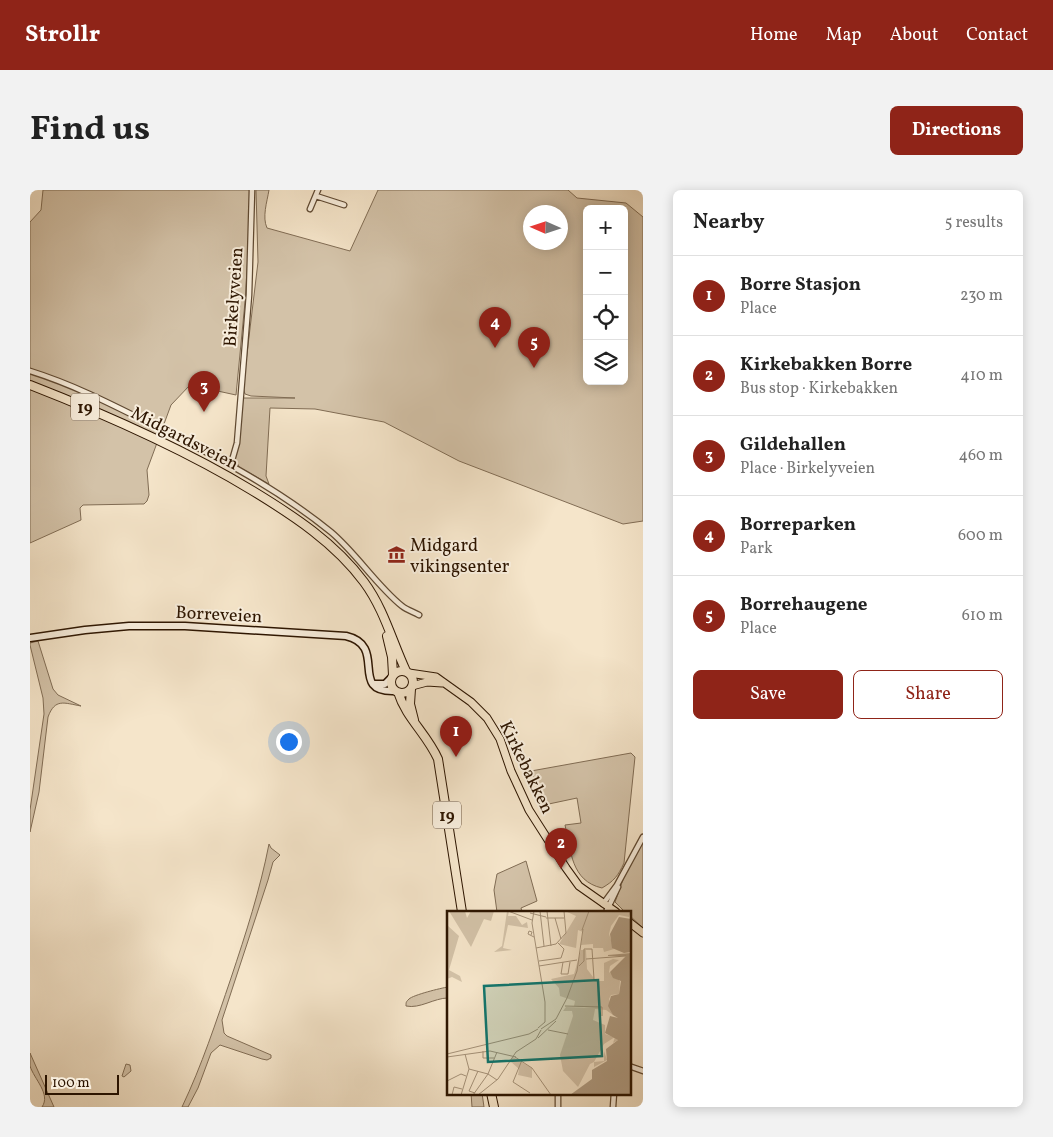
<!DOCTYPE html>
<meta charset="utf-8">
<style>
body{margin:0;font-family:Vollkorn,serif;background:#f2f2f2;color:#222}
.controls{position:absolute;right:15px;top:15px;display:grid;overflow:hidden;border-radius:8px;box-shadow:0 2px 12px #0003}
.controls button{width:45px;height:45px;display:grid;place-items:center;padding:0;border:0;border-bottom:1px solid #e0e0e0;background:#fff;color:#222;font:25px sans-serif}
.compass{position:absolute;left:493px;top:15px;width:45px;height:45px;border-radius:50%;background:#fff;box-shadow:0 2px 12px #0003;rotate:273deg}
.scale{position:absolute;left:15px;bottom:12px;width:74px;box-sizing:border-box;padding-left:5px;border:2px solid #2d1500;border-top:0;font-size:14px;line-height:18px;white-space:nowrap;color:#2d1500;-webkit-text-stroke:4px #f8eedd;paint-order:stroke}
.you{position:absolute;left:258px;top:551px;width:18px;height:18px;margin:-12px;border:4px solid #fff;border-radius:50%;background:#1a73e8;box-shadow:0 0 0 8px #1a73e833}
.badge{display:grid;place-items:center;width:32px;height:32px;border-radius:50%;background:#8f2418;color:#fff;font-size:16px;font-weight:700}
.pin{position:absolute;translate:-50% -41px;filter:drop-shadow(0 1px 2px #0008)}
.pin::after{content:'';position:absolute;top:26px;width:18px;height:15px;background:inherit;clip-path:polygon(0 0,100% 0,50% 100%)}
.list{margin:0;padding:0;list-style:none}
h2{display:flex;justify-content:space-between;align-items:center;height:65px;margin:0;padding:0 20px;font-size:21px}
h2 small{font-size:16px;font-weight:400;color:#767676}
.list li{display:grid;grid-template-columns:32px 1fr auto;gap:15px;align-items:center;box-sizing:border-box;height:80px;padding:0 20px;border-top:1px solid #e0e0e0}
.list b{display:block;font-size:19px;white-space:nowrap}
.list p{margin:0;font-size:16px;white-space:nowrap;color:#767676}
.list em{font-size:16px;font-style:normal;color:#767676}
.actions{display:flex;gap:10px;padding:15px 20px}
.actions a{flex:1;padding:11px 0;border:1px solid #8f2418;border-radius:8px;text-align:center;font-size:18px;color:#8f2418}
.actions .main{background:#8f2418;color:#fff}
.icon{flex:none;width:28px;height:28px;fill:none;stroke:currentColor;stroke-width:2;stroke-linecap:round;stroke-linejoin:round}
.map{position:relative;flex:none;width:613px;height:917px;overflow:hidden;border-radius:8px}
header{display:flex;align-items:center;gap:30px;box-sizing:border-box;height:70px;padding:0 25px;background:#8f2418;color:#fff}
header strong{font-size:24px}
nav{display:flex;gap:28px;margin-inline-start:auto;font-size:18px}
.intro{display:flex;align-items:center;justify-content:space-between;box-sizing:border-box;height:120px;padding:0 30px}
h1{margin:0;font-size:35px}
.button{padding:12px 22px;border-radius:8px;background:#8f2418;color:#fff;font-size:18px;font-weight:700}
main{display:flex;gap:30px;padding:0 30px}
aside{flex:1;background:#fff;border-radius:8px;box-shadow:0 2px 12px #0003}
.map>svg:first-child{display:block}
.green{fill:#d3c2a8;stroke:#806c54;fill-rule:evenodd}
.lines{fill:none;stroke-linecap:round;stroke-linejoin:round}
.minor-casing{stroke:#5f4932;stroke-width:7}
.secondary-casing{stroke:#2d1500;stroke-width:9}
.primary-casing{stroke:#2d1500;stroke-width:9}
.trunk-casing{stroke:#2d1500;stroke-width:10}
.minor{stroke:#f8eedd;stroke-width:4.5}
.secondary{stroke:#f8eedd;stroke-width:6}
.primary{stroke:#f5e5ca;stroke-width:7}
.trunk{stroke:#f5e5ca;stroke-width:8}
.labels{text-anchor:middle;stroke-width:4;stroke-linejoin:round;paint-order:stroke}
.shield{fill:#f8eedd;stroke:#6a5642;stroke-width:1}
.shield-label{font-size:16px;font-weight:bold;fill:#2d1500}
.street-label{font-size:18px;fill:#2d1500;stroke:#f8eedd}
.poi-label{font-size:18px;fill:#2d1500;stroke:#f8eedd;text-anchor:start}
.inset-road{fill:none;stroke:#a59279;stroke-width:1}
.view{fill:#0f766e;fill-opacity:0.15;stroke:#0f766e;stroke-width:2.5}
.inset-edge{fill:none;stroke:#2d1500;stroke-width:2.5}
</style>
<header>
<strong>Strollr</strong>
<nav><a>Home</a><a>Map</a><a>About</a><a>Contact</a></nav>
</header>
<div class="intro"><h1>Find us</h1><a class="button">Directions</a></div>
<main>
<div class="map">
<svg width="613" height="917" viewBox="0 0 613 917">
<rect width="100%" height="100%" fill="#f5e5ca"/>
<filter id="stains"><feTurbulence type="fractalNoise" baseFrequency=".004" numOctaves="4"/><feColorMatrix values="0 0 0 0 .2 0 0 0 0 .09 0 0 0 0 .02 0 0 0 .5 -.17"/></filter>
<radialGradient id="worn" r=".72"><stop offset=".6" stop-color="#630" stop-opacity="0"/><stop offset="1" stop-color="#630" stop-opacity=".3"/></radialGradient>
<!-- green -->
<path class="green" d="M 13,0 L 222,0 L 215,112 L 206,205 L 160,195 L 141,215 L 117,280 L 119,305 L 117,311 L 114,314 L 110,314 L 53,315 L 50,318 L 51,330 L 0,353 L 0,32 L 11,20 Z
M 226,0 L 239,0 C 237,12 232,27 237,38 L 320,61 L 348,0 L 538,0 L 547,8 L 596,13 L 613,27 L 613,331 L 593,334 L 429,271 L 354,232 L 285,219 L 240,218 L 236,286 L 239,294 L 209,277 L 205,268 L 213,208 L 265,208 L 221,206 L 215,204 L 213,197 L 228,72 ZM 557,19 L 594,19 L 594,191 L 557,191 ZM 500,22 L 530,22 L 530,52 L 500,52 Z
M 8,451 L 23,499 L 28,505 L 51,516 C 34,513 25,508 18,527 L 9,602 L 0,642 L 0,620 L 14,524 L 13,508 L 0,455 L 0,453 Z
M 601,563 L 605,567 L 594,673 C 588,686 584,691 572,698 C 541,691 541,661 535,635 L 551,633 L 547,608 L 514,615 L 501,581 Z
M 239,654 L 241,658 L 250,665 L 243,672 L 238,690 L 192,830 L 194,843 L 197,846 L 241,865 L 241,868 L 237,870 L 232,869 L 190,855 L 181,863 L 168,898 L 158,917 L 152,917 C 172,875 186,832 201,788 C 216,743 230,700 239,654 Z
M 613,654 L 613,738 L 599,725 L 599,722 L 595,722 L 585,712 C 591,697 600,663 613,654 Z
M 496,671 L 507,711 L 491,718 L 492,722 L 467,722 L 464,700 L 467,684 Z
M 418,797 L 418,808 C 404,808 390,819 376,816 C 376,812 376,812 379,809 C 383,805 411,798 418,797 Z
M 0,863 L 24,917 L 12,917 C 21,904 4,889 0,876 C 0,872 0,867 0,863 Z
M 96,874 L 100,875 L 101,881 L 94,887 L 92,886 Z
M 441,903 L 452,903 L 454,917 L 442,917 Z"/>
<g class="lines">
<defs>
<path id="minor" d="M 286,6 L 314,15
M 280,19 L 288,0
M 0,181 C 45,195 87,217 129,238 C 189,268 248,299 301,342 C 326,363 347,396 372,416 C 377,420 384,422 389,425
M 201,274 L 207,253 L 219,105 L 222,0
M 573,714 L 587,695 L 613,647
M 576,722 L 588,697
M 599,876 L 613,881
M 528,917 L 528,903
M 583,917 L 584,903"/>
<path id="secondary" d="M 0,448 L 55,440 L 99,436 L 155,436 L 316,446 C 359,456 317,503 365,501
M 343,494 L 355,494 L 361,488"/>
<path id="primary" d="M 379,483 L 406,487 L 441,512 L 457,528 L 470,549 L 481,581 L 499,620 L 536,678 L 549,696 L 586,722
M 382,496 L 397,492 L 412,493
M 599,732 L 613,743"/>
<path id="trunk" d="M 0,195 C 77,225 152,258 223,301 C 264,326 305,353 334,392 C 354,419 362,451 376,481
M 357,446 L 362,467 L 363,485
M361 492a11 11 0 1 1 22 0a11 11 0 1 1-22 0Z
M 381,499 L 380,514 L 384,530
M 368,502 C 376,528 397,544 408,569 L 432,722
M 461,903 L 464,917"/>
</defs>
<!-- minor casing -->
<use href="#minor" class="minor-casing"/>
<!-- secondary casing -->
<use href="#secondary" class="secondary-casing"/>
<!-- primary casing -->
<use href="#primary" class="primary-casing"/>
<!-- trunk casing -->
<use href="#trunk" class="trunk-casing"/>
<!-- minor -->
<use href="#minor" class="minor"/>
<!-- secondary -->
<use href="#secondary" class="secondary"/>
<!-- primary -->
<use href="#primary" class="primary"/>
<!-- trunk -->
<use href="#trunk" class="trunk"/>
</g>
<!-- icons -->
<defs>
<symbol id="museum-bare" viewBox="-9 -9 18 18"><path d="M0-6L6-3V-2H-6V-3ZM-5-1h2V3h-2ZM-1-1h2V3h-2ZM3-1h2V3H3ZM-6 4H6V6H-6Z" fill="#8f2418" stroke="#f8eedd" stroke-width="2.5" paint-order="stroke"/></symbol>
</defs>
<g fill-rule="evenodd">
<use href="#museum-bare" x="354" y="352" width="25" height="25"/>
</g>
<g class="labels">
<!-- shield labels -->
<g class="shield">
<rect x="41" y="203.5" width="28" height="27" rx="4"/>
<rect x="403" y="611.5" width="28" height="27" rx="4"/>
</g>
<g class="shield-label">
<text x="55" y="223">19</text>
<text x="417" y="631">19</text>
</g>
<!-- street labels -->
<g class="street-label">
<text transform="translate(203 107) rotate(-86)" y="6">Birkelyveien</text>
<text transform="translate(155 248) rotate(27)" y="6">Midgardsveien</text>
<text transform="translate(189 424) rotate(3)" y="6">Borreveien</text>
<text transform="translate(497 577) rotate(64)" y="6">Kirkebakken</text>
</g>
<!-- poi labels -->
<g class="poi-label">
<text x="380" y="361">Midgard<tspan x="380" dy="21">vikingsenter</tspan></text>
</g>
</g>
<!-- overview -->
<g transform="translate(417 721)">
<rect width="184" height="184" fill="#f5e5ca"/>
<path d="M 2,0 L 18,0 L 20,7 L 24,0 L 47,0 L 44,10 L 37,8 L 24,36 ZM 60,0 L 62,0 L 61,5 L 69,5 L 75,14 L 80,11 L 81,17 L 61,14 L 56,37 L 65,39 L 47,41 L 55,35 ZM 118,0 L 184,0 L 182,6 L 172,4 L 164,15 L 162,23 L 167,38 L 157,41 L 156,37 L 146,37 L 146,33 L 134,34 L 136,21 L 131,19 L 129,37 L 112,33 L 129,5 ZM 0,14 L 12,25 L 2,59 L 13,65 L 15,71 L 5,66 L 0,68 ZM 134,39 L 139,39 L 140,58 L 149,70 L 157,70 L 157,52 L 166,48 L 172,49 L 163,55 L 162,61 L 173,70 L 172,83 L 164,84 L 162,88 L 166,104 L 159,99 L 148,98 L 146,109 L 158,114 L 158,123 L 170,127 L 171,129 L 166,132 L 168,126 L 157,133 L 147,151 L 157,150 L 157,140 L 160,149 L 147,156 L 147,151 L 143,153 L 131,176 L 116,160 L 113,144 L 126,105 L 125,100 L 116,100 L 119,96 L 148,97 L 127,95 L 128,90 L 113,85 L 112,77 L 104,68 L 127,63 ZM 66,146 L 85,157 L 85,167 L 71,164 L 72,158 L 63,150 Z" fill="#d3c2a8"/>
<path d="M 172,6 L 184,8 L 184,41 L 177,42 L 165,37 L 163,23 ZM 184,42 L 184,184 L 123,184 L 145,168 L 145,159 L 160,150 L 159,138 L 171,129 L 158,122 L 163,105 L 171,107 L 166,104 L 161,95 L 164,85 L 172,83 L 174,70 L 166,67 L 163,61 L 179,45 L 161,45 L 161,44 Z" fill="#b19e85"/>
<path class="inset-road" d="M 61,0 L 85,9M 87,0 L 85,12 L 98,91 L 98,111 L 91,117M 93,0 L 97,35M 100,0 L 104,35M 83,2 L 99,6M 99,7 L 117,7M 108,7 L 114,28M 135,19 L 142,0M 84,24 L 85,21 L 82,20 L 81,23 L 87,26M 89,37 L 109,33 L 119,22 L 117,0M 139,48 L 179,45M 92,50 L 114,47 L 117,38 L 111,32M 116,51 L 114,63 L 121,63 L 123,51M 92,55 L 130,49M 132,55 L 137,50 L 137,38 L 145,38 L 147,68M 118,95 L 155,96 L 155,105M 94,118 L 109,108 L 120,87 L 130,60 L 136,18M 101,119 L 121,123M 91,127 L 109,110M 36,140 L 36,147 L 47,147M 0,143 L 82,123 L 91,118M 0,146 L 43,140 L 69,146M 68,146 L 85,157 L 104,184M 75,149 L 66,171 L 83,182M 22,158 L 41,163 L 50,169M 0,170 L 14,163 L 19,165M 28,182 L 22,180 L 31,160M 5,184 L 7,176 L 15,178M 14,184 L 22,158 L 18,143M 26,184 L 41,163 L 50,141M 31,184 L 51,168 L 69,141 L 89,128 L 94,119"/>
<path class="view" d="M 151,69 L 155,145 L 41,151 L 37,75 Z"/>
<rect width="184" height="184" class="inset-edge"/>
</g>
<rect width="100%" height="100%" filter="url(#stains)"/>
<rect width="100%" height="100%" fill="url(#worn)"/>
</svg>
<div class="controls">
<button>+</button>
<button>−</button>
<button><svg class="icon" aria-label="locate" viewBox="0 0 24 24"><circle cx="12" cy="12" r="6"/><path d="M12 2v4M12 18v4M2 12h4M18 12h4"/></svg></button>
<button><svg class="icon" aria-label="layers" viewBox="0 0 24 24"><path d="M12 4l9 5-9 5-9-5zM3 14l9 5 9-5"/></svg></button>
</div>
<svg class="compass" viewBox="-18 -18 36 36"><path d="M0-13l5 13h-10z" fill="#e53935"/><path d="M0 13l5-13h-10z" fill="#767676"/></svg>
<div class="scale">100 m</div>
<div class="you"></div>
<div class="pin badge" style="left:426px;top:567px">1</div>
<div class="pin badge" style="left:531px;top:679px">2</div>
<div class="pin badge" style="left:174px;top:222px">3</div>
<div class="pin badge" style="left:465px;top:158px">4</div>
<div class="pin badge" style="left:504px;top:178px">5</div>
</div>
<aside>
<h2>Nearby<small>5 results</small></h2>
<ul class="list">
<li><span class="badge">1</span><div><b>Borre Stasjon</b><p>Place</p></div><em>230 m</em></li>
<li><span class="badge">2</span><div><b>Kirkebakken Borre</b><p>Bus stop · Kirkebakken</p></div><em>410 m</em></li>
<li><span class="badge">3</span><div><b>Gildehallen</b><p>Place · Birkelyveien</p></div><em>460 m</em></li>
<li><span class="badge">4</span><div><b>Borreparken</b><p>Park</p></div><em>600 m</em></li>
<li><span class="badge">5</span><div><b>Borrehaugene</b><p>Place</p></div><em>610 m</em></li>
</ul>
<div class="actions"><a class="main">Save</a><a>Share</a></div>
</aside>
</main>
